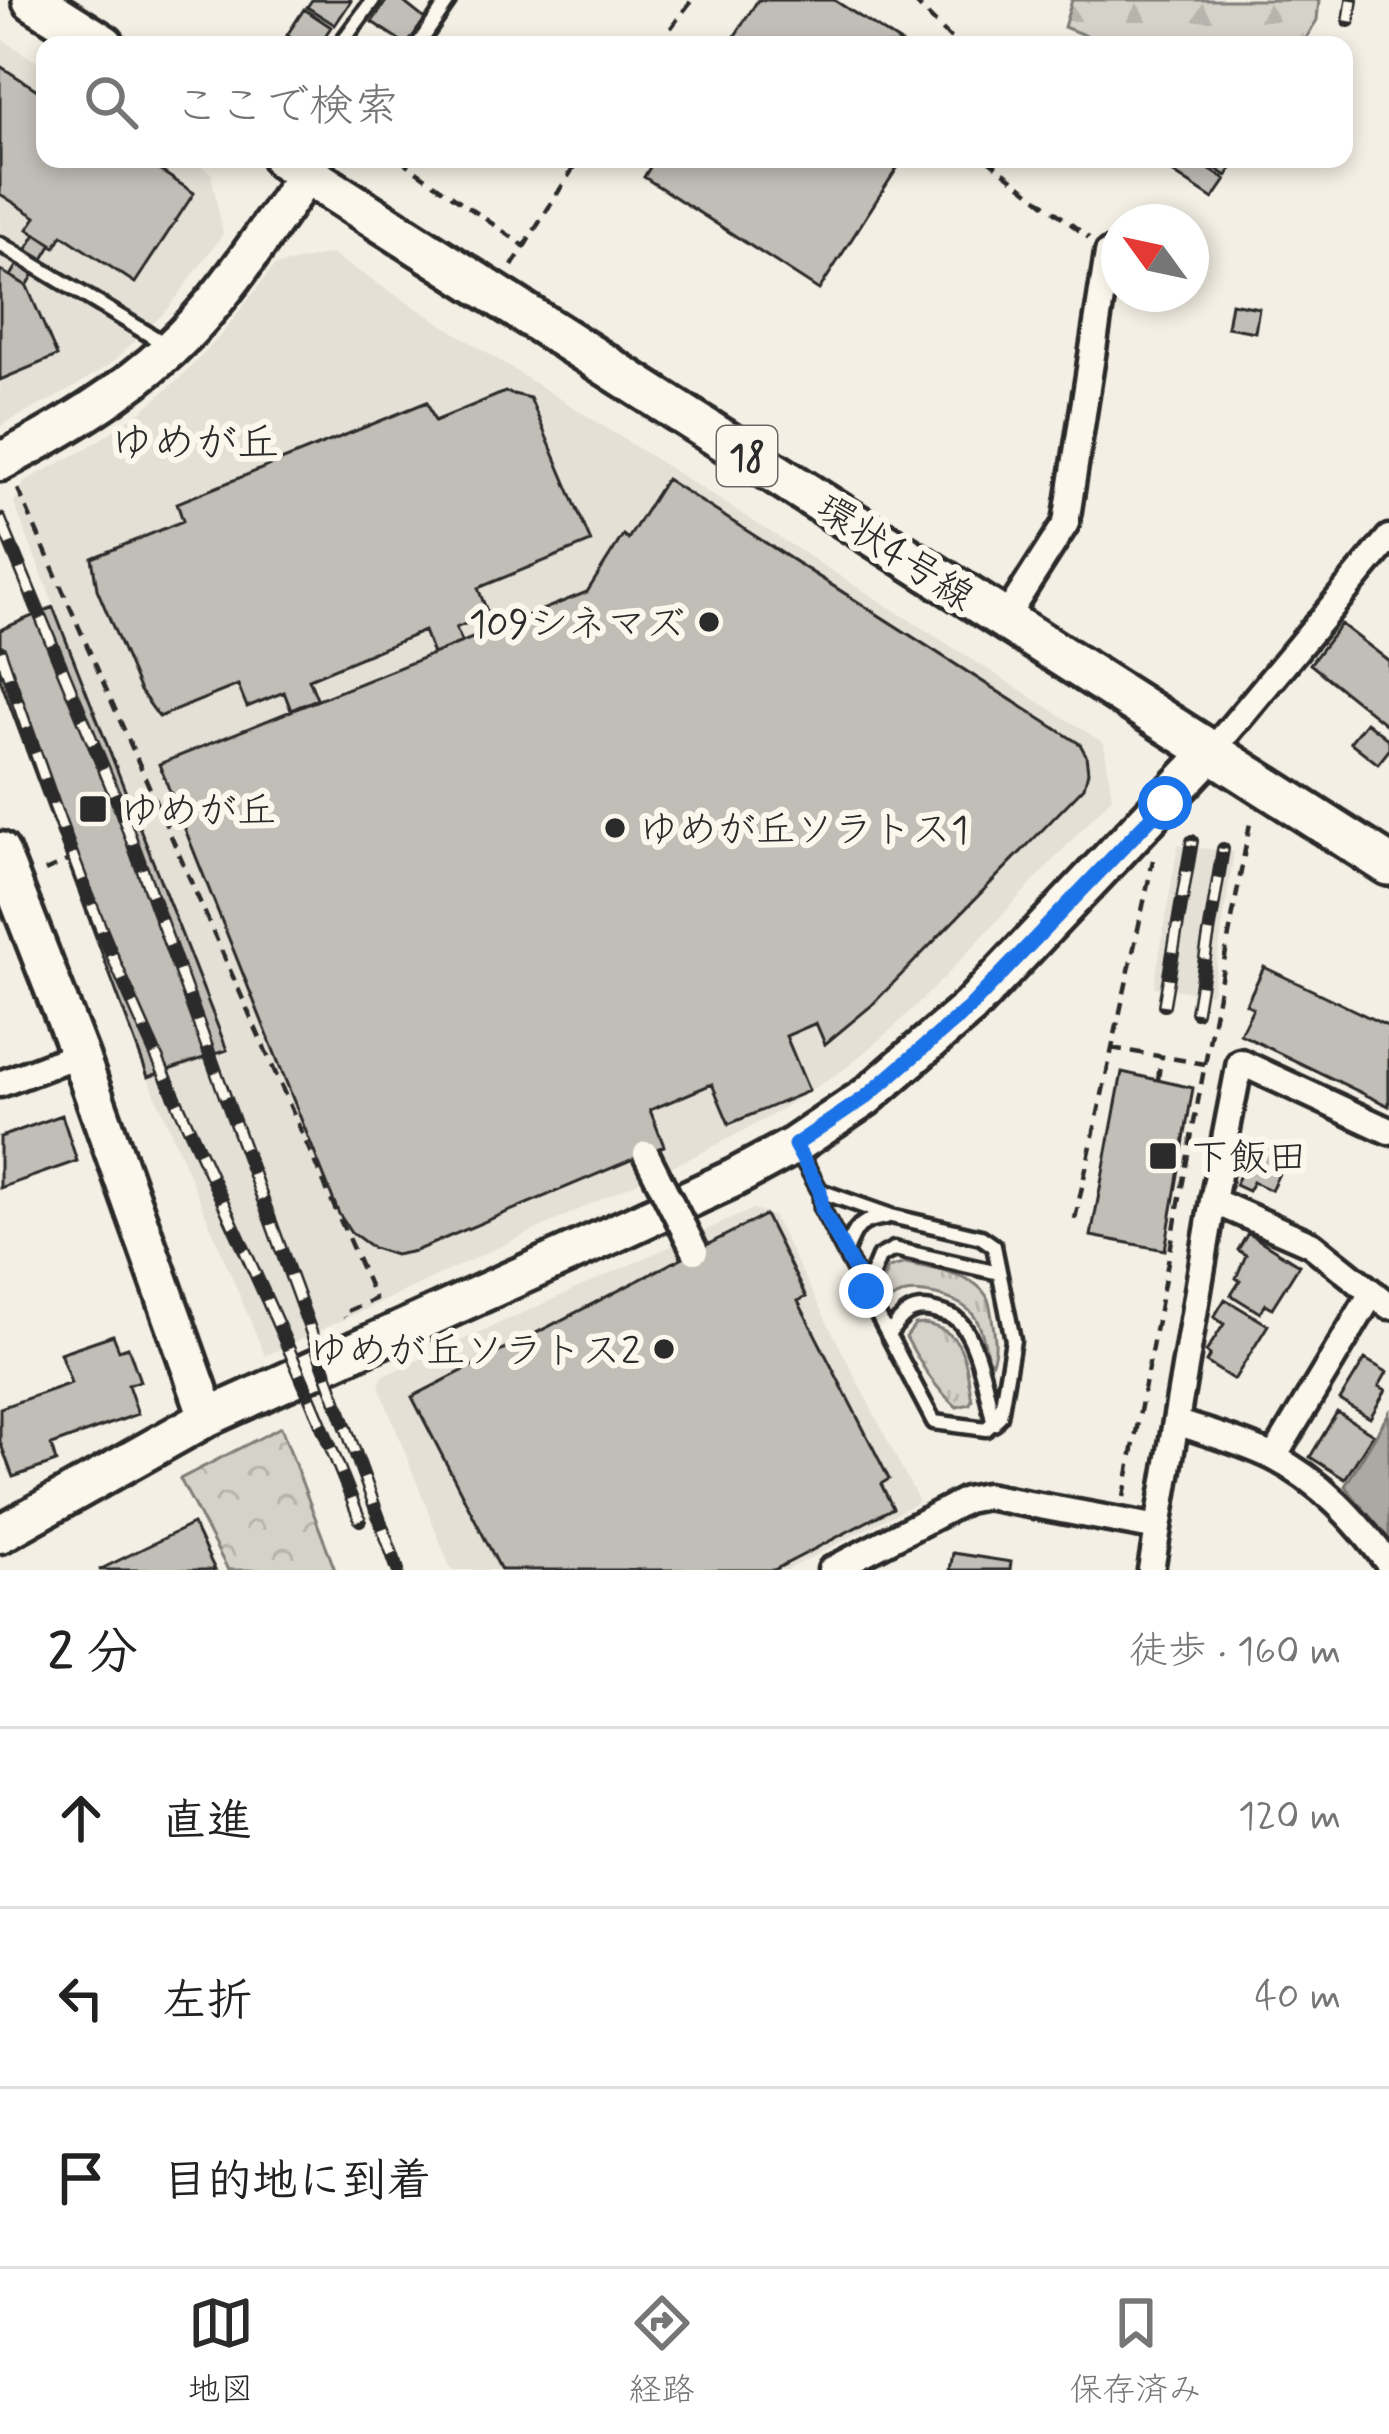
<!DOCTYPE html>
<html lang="ja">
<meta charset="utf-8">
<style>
body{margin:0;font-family:Mynerve,"Klee One",sans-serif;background:#f2f2f2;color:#222}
.compass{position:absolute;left:1101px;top:204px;width:108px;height:108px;border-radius:50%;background:#fff;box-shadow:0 6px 18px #0003;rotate:303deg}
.stop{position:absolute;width:36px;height:36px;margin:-27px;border:9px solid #1a73e8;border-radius:50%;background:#fff}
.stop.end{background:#1a73e8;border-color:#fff;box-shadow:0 3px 12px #0008}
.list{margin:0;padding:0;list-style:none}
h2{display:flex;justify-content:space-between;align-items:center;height:156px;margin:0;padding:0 48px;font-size:51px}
h2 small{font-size:39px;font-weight:400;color:#767676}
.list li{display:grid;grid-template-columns:78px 1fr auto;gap:36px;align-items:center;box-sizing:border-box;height:180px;padding:0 48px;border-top:3px solid #e0e0e0}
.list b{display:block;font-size:45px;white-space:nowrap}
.list em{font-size:39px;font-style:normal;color:#767676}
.icon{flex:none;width:66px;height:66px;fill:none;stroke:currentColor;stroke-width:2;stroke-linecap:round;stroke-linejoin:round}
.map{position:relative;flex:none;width:1389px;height:1570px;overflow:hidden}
.search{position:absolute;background:#fff;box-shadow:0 6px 18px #0003;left:36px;right:36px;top:36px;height:132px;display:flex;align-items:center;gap:30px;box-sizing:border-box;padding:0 42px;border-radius:24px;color:#767676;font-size:45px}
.sheet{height:696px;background:#fff}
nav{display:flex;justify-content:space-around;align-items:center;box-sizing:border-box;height:168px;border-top:3px solid #e0e0e0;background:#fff;font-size:33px;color:#767676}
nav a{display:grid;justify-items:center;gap:6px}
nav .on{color:#2b2b2b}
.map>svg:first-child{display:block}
.built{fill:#e4e0d6}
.grass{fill:url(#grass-tufts);stroke:#807e7a;stroke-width:3}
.forest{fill:url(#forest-firs);stroke:#807e7a;stroke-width:3}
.park{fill:url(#park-crowns);stroke:#807e7a;stroke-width:3}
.water{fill:#aca9a2;stroke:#787772;stroke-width:3}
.building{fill:#c0beb6;stroke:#2b2b2b;stroke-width:3}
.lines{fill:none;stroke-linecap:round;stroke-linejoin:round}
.lane-casing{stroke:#2b2b2b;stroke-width:21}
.street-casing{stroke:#2b2b2b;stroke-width:33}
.secondary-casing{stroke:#2b2b2b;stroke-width:45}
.primary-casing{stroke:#2b2b2b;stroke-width:48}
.path{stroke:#2b2b2b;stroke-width:4.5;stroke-dasharray:12 9;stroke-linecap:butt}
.lane{stroke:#fbf7ec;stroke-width:12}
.street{stroke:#fbf7ec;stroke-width:24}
.secondary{stroke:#fbf7ec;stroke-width:36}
.primary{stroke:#fbf7ec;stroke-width:39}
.rail-casing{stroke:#2b2b2b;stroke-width:14}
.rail{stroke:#fbf7ec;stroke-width:9;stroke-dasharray:27;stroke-linecap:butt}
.street-bridge-casing{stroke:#2b2b2b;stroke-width:33;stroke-linecap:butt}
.street-bridge{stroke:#fbf7ec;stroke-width:24}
.route{stroke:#1a73e8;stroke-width:15}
.poi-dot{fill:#2b2b2b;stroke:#fbf7ec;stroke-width:4.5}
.labels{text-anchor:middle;stroke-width:12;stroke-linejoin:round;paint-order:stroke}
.shield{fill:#fbf7ec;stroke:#696865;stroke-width:3}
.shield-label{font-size:36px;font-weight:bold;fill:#2b2b2b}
.street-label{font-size:39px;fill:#2b2b2b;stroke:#fbf7ec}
.poi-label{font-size:39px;fill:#2b2b2b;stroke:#fbf7ec;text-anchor:start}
.neighbourhood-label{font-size:42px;fill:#2b2b2b;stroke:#fbf7ec}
</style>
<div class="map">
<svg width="1389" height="1570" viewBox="0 0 1389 1570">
<defs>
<pattern id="grass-tufts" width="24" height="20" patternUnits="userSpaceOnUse" patternTransform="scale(3)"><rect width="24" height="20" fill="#d5d2c9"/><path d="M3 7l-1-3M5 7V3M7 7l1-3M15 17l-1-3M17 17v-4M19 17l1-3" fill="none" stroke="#b7b4ad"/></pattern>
<pattern id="forest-firs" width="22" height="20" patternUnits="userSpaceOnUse" patternTransform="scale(3)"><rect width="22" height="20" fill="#d5d2c9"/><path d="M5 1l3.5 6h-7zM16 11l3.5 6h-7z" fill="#b7b4ad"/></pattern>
<pattern id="park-crowns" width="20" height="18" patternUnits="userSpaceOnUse" patternTransform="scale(3)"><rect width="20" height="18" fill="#d5d2c9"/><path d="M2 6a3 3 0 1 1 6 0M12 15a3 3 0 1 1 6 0" fill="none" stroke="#b7b4ad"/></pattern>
</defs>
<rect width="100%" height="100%" fill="#f3efe4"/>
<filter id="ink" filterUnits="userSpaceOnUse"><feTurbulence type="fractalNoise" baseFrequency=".00833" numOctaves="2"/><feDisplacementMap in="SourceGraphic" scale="24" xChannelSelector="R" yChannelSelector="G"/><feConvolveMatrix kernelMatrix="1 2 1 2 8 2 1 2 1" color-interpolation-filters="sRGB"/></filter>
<g filter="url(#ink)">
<!-- built -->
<path class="built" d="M 0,38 L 45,67 L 45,159 L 190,159 L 211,173 L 223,234 L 168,309 L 113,362 L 68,391 L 0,426 Z
M 331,254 L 1104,743 L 1112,797 L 940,982 L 894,1027 L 846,1068 L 769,1117 L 709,1149 L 265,1356 L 148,1077 L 227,1049 L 14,503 L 25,481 L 86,449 L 142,411 L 180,378 L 221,335 L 274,266 Z
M 1178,845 L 1234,852 L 1212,994 L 1154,987 Z
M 753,1209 L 773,1216 L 919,1502 L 787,1570 L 451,1570 L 379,1386 L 383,1376 Z"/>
<!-- grass -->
<path class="grass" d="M 906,1263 C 930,1269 972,1272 986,1295 C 991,1303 991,1314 993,1324 C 995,1337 997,1349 992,1362 L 988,1359 C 980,1321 977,1305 936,1295 C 927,1293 915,1291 906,1293 C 900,1295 894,1299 888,1300 L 879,1286 L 888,1268 Z
M 923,1324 C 967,1330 965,1363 972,1400 L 970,1404 L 957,1407 C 932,1385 922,1366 906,1337 L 915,1325 Z"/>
<!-- forest -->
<path class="forest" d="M 1072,0 L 1319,0 L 1317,20 L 1302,45 L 1109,45 L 1064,27 Z"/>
<!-- park -->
<path class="park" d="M 281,1427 L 335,1570 L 228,1570 L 180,1479 Z"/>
<!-- water -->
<path class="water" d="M 1389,1413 L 1389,1541 L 1345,1486 Z"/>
<!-- building -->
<path class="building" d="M 312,0 L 351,0 L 351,1 L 335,25 L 307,7 Z
M 387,0 L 401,0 L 425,19 L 407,45 L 372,22 Z
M 758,0 L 834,0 L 904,45 L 729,45 Z
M 304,9 L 331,27 L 319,45 L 302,45 L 287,35 Z
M 0,66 L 45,95 L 45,159 L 143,159 L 194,193 L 135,283 L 62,235 L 55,247 L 28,229 L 36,217 L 0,194 Z
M 655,159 L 903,159 L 819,290 L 644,177 Z
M 1159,159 L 1193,159 L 1226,180 L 1213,199 L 1157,162 Z
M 1200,159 L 1237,159 L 1227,176 Z
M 36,234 L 52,244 L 27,286 L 11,276 Z
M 0,270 L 27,286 L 57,356 L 0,380 Z
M 1231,303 L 1259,308 L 1255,332 L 1227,327 Z
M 505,392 L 530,398 L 591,542 L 478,588 L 488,614 L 456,628 L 462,642 L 433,654 L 424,631 L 309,679 L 317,699 L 291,710 L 284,692 L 247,707 L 238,685 L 159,717 L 140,691 L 97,589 L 92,558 L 183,521 L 177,503 L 427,402 L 435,421 Z
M 666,479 L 1080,744 L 1086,755 L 1088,772 L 1084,787 L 871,1006 L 825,1044 L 816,1023 L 786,1036 L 809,1091 L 729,1124 L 712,1084 L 650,1110 L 664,1146 L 415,1251 L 395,1255 L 373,1248 L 351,1232 L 339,1214 L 159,764 L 587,592 L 623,535 L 628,539 Z
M 53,607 L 227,1050 L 148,1077 L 0,679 L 0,630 Z
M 1341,624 L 1389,661 L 1389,727 L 1310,664 Z
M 1366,722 L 1389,740 L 1389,750 L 1378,764 L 1350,742 Z
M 1264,967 L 1389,1027 L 1389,1106 L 1240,1034 L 1253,1008 L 1246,1004 Z
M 1122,1072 L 1193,1088 L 1165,1250 L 1091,1236 Z
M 62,1115 L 77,1161 L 0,1188 L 0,1137 Z
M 1262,1147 L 1286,1159 L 1271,1190 L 1253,1182 L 1248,1191 L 1235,1185 L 1248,1159 L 1254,1162 Z
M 765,1215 L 806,1297 L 798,1301 L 889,1479 L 881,1484 L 893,1508 L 774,1570 L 501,1570 L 412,1397 Z
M 1248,1233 L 1299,1265 L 1272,1308 L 1266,1304 L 1260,1313 L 1231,1295 L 1240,1281 L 1236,1278 L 1246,1255 L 1238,1250 Z
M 1225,1299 L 1268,1325 L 1234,1380 L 1206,1362 L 1210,1355 L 1206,1352 L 1224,1324 L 1214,1317 Z
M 113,1335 L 119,1350 L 128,1347 L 140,1381 L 128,1385 L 138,1414 L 51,1445 L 56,1462 L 13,1477 L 0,1442 L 0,1408 L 71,1383 L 60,1353 Z
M 1365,1359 L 1387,1372 L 1379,1386 L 1386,1390 L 1370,1418 L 1340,1400 Z
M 1337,1412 L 1373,1434 L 1345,1479 L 1310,1457 Z
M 193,1524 L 215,1570 L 99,1570 Z
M 953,1553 L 1011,1562 L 1010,1570 L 950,1570 Z"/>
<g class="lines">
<defs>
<path id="lane" d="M 340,45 L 373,0
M 418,45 L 449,0
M 0,244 L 165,344
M 796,1147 L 820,1191 L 822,1209 L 934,1422 L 986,1429 L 1000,1416 L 1013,1340 L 994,1246 L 981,1237 L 891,1216 L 820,1191
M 846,1251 C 856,1226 859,1221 886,1217
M 865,1291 L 879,1257 L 894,1249 L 999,1273
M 888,1335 C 901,1317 911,1304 935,1311 C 941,1313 948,1314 953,1317 C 978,1331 987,1397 994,1424"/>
<path id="street" d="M 1004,620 L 1066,523 L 1108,253
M 1211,752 L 1389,538
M 0,1084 L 79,1054
M 1213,1201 L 1311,1244 L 1389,1306
M 1176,1422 C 1208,1433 1243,1442 1273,1457 C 1321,1481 1357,1522 1389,1564
M 1274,1457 L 1372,1293
M 831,1570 L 966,1500 L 986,1496 L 1158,1528
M 1151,1570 L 1213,1201 L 1240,1062 L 1389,1131"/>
<path id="secondary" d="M 0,462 C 61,430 119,396 170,349 C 224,299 264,233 307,174
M 0,851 L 79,1054 L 208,1417
M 0,1534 L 208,1417 L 611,1235 L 734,1178 L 795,1145 L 866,1097 L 969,1008 L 1211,752"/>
<path id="primary" d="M 33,0 L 104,45
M 283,159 L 1389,865"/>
</defs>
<!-- lane casing -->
<use href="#lane" class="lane-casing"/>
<!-- street casing -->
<use href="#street" class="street-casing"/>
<!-- secondary casing -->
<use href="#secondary" class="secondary-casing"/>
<!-- primary casing -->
<use href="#primary" class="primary-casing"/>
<!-- path -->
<path class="path" d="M 913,0 L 957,45
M 658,45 L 692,0
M 399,159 L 523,245
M 987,159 L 1089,238
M 512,266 L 579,159
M 18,489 L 375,1299 L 343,1313 L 345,1317
M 45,871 L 67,861
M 1111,1048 L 1205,1064
M 1158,1080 L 1161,1056
M 1075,1219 L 1153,860
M 1124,1497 L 1250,823"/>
<!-- lane -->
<use href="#lane" class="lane"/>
<!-- street -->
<use href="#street" class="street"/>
<!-- secondary -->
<use href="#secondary" class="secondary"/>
<!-- primary -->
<use href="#primary" class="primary"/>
<defs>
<path id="rail" d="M 1349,21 L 1352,0
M 0,519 L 118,803 L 398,1570
M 0,651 C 38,760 75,870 121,976 C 200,1158 288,1335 360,1520
M 1164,1005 L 1192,841
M 1196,1012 L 1223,849"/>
</defs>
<!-- rail casing -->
<use href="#rail" class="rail-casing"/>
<!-- rail -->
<use href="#rail" class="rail"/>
<defs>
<path id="street-bridge" d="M 646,1154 L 695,1251"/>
</defs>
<!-- street-bridge casing -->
<use href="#street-bridge" class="street-bridge-casing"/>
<!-- street-bridge -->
<use href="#street-bridge" class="street-bridge"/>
</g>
</g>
<g class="lines" filter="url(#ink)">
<!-- route -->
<path class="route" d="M 866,1291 L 822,1209 L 820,1191 L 795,1145 L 866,1097 L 969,1008 L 1165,803"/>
</g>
<!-- markers -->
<g class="poi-dot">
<circle cx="709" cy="622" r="12"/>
<rect x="78" y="794" width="30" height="30" rx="6"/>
<circle cx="615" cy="828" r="12"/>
<rect x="1148" y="1141" width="30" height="30" rx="6"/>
<circle cx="664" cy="1349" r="12"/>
</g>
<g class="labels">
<!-- shield labels -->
<rect class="shield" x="717" y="426" width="60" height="60" rx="9"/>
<g class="shield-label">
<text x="747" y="469">18</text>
</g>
<!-- street labels -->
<g class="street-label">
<text transform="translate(896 551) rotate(33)" y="14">環状4号線</text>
</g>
<!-- poi labels -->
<g class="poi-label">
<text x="685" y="636" text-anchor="end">109シネマズ</text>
<text x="120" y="823">ゆめが丘</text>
<text x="639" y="842">ゆめが丘ソラトス1</text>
<text x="1190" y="1170">下飯田</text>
<text x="640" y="1363" text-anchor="end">ゆめが丘ソラトス2</text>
</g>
<!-- neighbourhood labels -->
<g class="neighbourhood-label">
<text x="195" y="456">ゆめが丘</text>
</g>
</g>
</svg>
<svg class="compass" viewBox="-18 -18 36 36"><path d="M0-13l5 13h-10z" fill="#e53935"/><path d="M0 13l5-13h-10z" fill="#767676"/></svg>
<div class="stop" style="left:1165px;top:803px"></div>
<div class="stop end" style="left:866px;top:1291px"></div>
<div class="search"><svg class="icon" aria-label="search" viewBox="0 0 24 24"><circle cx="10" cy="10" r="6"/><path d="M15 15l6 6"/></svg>ここで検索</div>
</div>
<section class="sheet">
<h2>2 分<small>徒歩 · 160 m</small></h2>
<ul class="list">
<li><svg class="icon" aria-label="ahead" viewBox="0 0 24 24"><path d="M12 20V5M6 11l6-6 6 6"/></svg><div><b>直進</b></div><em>120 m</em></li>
<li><svg class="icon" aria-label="left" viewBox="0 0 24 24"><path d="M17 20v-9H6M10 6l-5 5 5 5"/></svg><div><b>左折</b></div><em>40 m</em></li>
<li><svg class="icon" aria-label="arrive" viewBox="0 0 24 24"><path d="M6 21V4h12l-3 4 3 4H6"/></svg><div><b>目的地に到着</b></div></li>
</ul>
</section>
<nav>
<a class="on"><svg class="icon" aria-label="map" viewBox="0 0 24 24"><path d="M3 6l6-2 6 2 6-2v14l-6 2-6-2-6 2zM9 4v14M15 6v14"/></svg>地図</a>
<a><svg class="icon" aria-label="directions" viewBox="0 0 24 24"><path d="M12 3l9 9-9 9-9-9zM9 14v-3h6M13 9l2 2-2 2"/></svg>経路</a>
<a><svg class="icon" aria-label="saved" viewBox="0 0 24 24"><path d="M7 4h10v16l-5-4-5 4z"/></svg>保存済み</a>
</nav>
